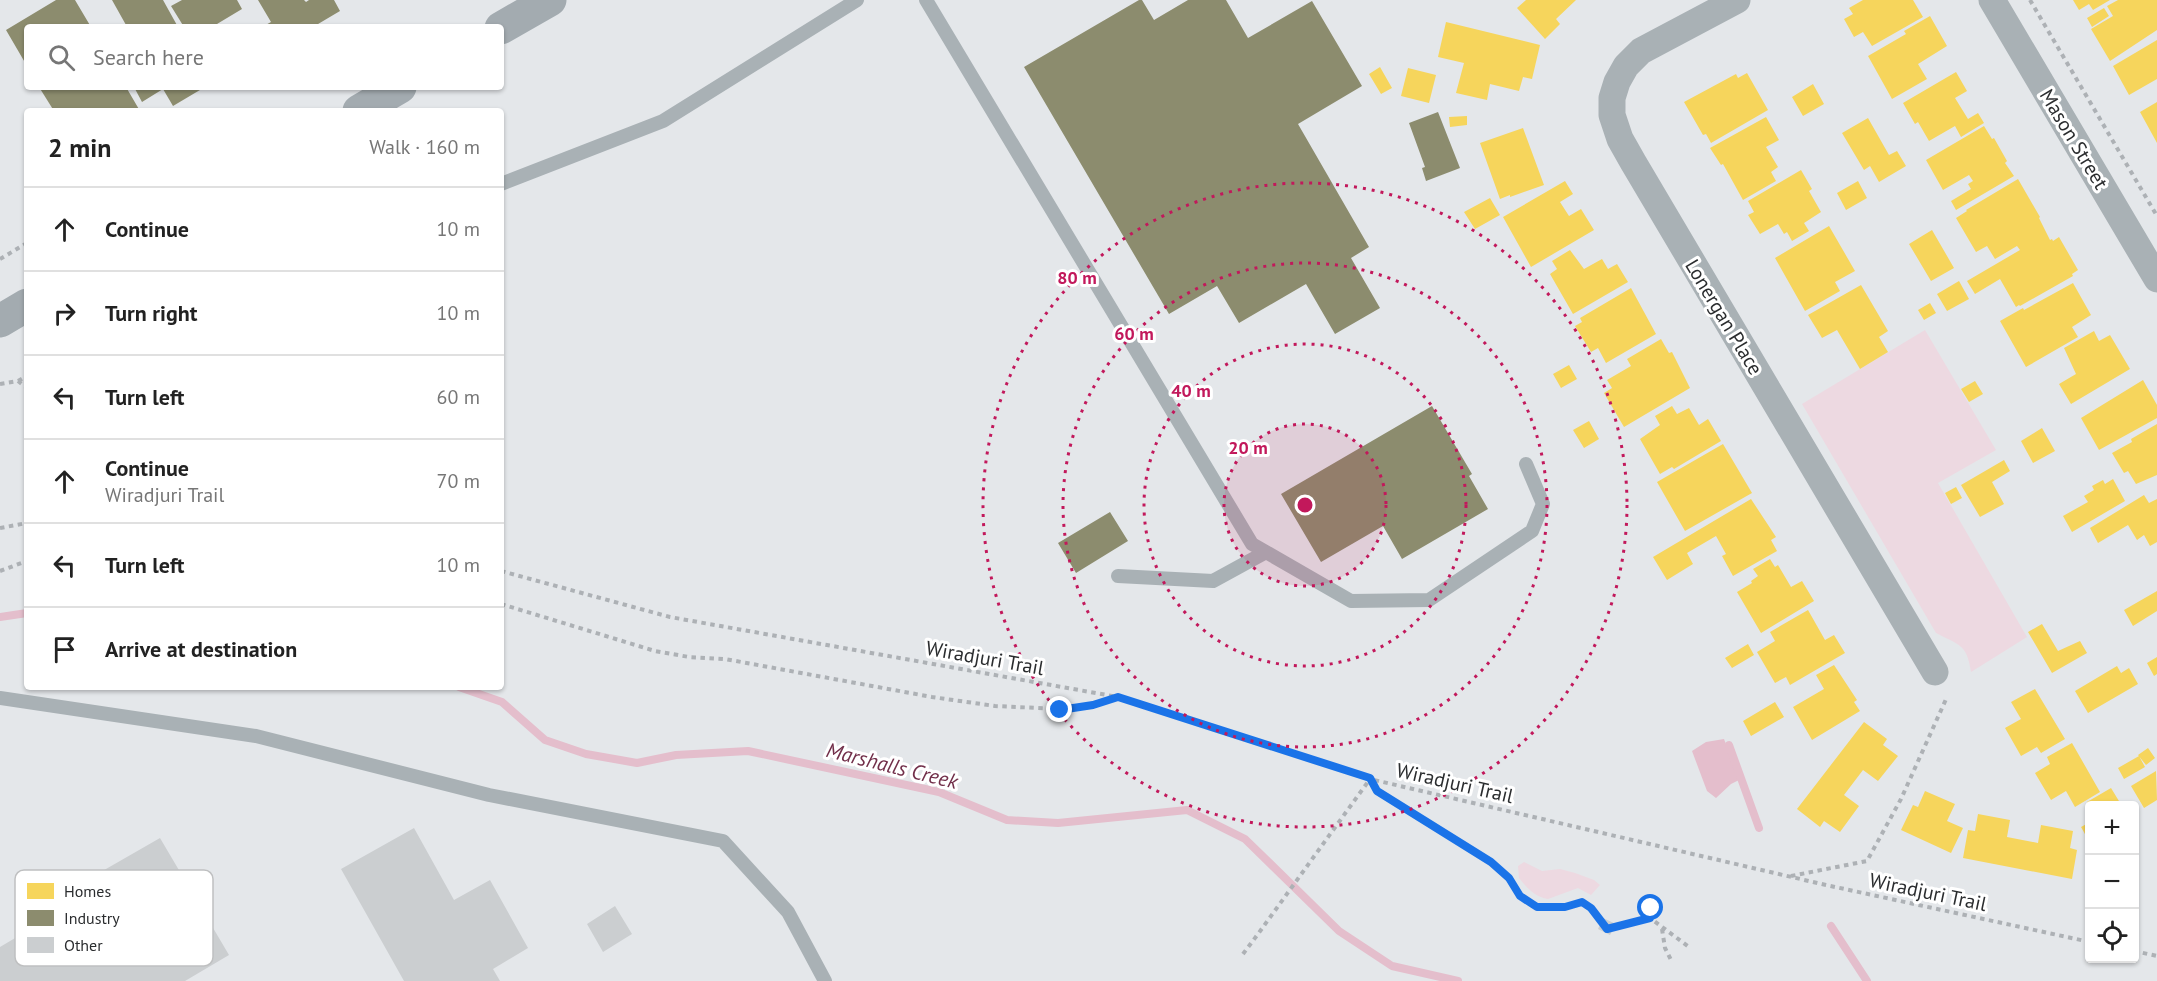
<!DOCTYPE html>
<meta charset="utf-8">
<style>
body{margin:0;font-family:"PT Sans",sans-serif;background:#f6f6f6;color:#222}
.controls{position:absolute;right:18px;bottom:18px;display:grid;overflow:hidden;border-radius:6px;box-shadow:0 2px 4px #0004}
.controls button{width:54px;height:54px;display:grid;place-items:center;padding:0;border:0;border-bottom:2px solid #e0e0e0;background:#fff;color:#222;font:30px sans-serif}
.stop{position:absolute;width:18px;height:18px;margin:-14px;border:4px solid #1a73e8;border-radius:50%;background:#fff}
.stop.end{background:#1a73e8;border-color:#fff;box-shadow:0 2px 6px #0008}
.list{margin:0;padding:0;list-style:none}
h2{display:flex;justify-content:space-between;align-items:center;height:78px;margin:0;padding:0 24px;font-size:26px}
h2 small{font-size:20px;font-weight:400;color:#767676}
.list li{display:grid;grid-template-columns:39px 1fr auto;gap:18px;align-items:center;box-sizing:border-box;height:84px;padding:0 24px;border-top:2px solid #e0e0e0}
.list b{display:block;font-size:22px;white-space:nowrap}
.list p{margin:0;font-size:20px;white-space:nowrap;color:#767676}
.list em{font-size:20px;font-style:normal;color:#767676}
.icon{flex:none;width:33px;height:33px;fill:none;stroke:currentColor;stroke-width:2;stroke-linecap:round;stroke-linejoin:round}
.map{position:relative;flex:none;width:2157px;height:981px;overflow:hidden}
.search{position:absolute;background:#fff;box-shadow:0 2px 4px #0004;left:24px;top:24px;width:480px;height:66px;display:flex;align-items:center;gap:15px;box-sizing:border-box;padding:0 21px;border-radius:6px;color:#767676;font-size:22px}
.panel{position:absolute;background:#fff;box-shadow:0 2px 4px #0004;left:24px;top:108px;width:480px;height:582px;border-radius:6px}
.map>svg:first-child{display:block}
.green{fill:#edd9e1}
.water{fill:#e4becc}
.homes{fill:#f6d55c}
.industry{fill:#8c8c6e}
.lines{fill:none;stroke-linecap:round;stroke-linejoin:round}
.stream{stroke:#e4becc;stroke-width:8}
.building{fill:#cbced0}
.path{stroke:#adb1b5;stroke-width:4;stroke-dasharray:4.5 4.5;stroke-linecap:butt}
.service{stroke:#a9b1b5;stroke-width:14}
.minor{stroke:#a9b1b5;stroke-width:27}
.trunk{stroke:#a3abb0;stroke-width:33}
.route{stroke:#1a73e8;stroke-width:8}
.ring{fill:none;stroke:#c2185b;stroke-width:3;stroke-dasharray:3 6}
.labels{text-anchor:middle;stroke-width:6;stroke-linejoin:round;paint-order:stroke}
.street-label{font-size:20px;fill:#2b2d2f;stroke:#fff}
.water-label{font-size:21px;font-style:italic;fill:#722f4a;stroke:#fff}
.key{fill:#fff;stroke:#bfc0c1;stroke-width:1.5}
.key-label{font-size:16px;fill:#2b2d2f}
.centre{fill:#c2185b;stroke:#fff;stroke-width:3}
.ring-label{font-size:18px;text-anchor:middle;font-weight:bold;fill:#c2185b;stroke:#fff;stroke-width:6;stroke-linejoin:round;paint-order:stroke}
</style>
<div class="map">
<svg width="2157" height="981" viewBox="0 0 2157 981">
<rect width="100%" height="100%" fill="#e4e7ea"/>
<!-- green -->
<path class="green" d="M 1925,330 L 1996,450 L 1938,483 L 2027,637 L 1971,672 C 1967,643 1958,645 1936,633 L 1802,404 Z
M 1524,862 L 1542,871 L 1560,869 L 1575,873 L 1594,880 L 1600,885 L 1591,895 L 1578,888 L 1548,899 C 1535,897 1527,888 1519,878 L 1518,866 Z"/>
<!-- water -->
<path class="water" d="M 1724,739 L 1739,780 L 1731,784 L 1716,798 L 1707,791 L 1692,751 L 1706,742 Z"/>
<!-- homes -->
<path class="homes" d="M 1526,0 L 1576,0 L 1556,19 L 1560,24 L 1545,39 L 1517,8 Z
M 1863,0 L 1913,0 L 1923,17 L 1872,46 L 1863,32 L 1854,37 L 1844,19 L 1853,14 L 1849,8 Z
M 2073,0 L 2110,0 L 2093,10 L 2089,4 L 2079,10 Z
M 2118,0 L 2157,0 L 2157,30 L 2110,61 L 2091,29 L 2113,16 L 2107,6 Z
M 2104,8 L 2109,16 L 2092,27 L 2087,18 Z
M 1930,16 L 1947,46 L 1918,64 L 1927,79 L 1892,99 L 1868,56 L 1906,34 L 1904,31 Z
M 1446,22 L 1540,45 L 1532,79 L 1523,77 L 1519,91 L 1490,84 L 1487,100 L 1456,93 L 1464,63 L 1438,57 Z
M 2157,40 L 2157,79 L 2129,95 L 2113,66 Z
M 1380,67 L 1392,88 L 1381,94 L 1369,74 Z
M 1408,68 L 1436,75 L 1429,103 L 1401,96 Z
M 1956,72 L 1967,91 L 1955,98 L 1968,119 L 1978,113 L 1984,123 L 1961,137 L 1955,126 L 1929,141 L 1918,122 L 1915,124 L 1903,103 Z
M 1747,73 L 1768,110 L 1711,143 L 1706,134 L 1703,135 L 1684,102 L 1736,74 L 1738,78 Z
M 1813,84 L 1824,104 L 1803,116 L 1792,97 Z
M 2157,102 L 2157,143 L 2140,112 Z
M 1467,116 L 1467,125 L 1450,127 L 1449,117 Z
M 1766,117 L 1779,140 L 1766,147 L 1778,167 L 1771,172 L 1776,181 L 1743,200 L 1723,164 L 1721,165 L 1710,148 Z
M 1868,118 L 1889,155 L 1897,151 L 1906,166 L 1879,182 L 1870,166 L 1864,170 L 1842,133 Z
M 1984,126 L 1992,139 L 1994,138 L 2007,161 L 2005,163 L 2014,176 L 1956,210 L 1951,201 L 1971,189 L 1968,184 L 1973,181 L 1969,175 L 1943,190 L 1926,160 Z
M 1523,128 L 1544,185 L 1510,197 L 1510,195 L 1500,199 L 1480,143 Z
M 1801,170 L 1812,189 L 1809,191 L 1821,212 L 1804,223 L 1809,231 L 1792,241 L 1787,232 L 1784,234 L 1778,224 L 1760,234 L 1748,215 L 1754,212 L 1748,201 Z
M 2018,179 L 2040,217 L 2039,218 L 2050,240 L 2052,239 L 2053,241 L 2059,237 L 2078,270 L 2072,274 L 2073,276 L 2020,306 L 2019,305 L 2016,307 L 2000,279 L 1975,294 L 1967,281 L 2020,250 L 2017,246 L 1995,259 L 1987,246 L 1976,252 L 1956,218 L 1967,211 L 1966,210 Z
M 1565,181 L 1573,194 L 1560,202 L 1569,216 L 1581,209 L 1594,230 L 1531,267 L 1503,217 Z
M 1858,181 L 1867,198 L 1846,210 L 1837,193 Z
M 1490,198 L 1500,215 L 1475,229 L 1464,212 Z
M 1829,226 L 1855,271 L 1835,282 L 1840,291 L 1805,311 L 1775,258 Z
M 1932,230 L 1954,268 L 1931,281 L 1909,244 Z
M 1570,250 L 1584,269 L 1602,259 L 1608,269 L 1617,264 L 1628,282 L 1573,314 L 1550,274 L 1557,269 L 1552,261 Z
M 1959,281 L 1969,299 L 1947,311 L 1937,294 Z
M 2073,283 L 2091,315 L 2072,327 L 2078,337 L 2026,367 L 2000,321 L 2023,308 L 2024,310 Z
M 1861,285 L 1888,331 L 1879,337 L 1888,352 L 1860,369 L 1837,330 L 1822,338 L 1808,315 Z
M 1631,288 L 1656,334 L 1606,363 L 1598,348 L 1591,352 L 1575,326 L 1582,322 L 1580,318 Z
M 1930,303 L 1936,313 L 1924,320 L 1918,310 Z
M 2094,331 L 2099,341 L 2110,335 L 2130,369 L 2071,404 L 2059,384 L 2076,374 L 2064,348 Z
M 1661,339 L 1669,353 L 1672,352 L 1690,388 L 1624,427 L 1604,393 L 1612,388 L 1607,380 L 1631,366 L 1627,359 Z
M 1569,365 L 1577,379 L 1561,388 L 1553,374 Z
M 2143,380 L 2157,405 L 2157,418 L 2099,450 L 2081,418 Z
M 1975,381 L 1983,394 L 1969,402 L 1961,389 Z
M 1672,406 L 1677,414 L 1689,408 L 1699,425 L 1708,419 L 1721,441 L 1674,469 L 1672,467 L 1660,474 L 1640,439 L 1660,425 L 1655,416 Z
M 1589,421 L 1599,439 L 1584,448 L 1573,430 Z
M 2157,424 L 2157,475 L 2136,484 L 2128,471 L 2124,473 L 2112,453 L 2132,442 L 2131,439 Z
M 2042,428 L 2055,451 L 2033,463 L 2021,441 Z
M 1723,444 L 1752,493 L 1685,531 L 1657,482 Z
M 2004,460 L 2010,471 L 1992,482 L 2004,504 L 1980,517 L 1961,485 Z
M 2113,479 L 2125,501 L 2072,532 L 2063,516 L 2088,502 L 2084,496 L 2094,490 L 2092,486 L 2103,480 L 2105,484 Z
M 1956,487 L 1962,498 L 1951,504 L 1945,493 Z
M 2144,495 L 2149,503 L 2157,499 L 2157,542 L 2150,546 L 2144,535 L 2137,540 L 2128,525 L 2098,543 L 2090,528 Z
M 1751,499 L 1776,537 L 1771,540 L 1777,551 L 1733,576 L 1722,556 L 1726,554 L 1716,536 L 1687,553 L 1693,564 L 1667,580 L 1653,557 Z
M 1770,559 L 1775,567 L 1778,565 L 1791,587 L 1802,581 L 1814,601 L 1761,633 L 1737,592 L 1752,583 L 1751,581 L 1758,576 L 1753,569 Z
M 2157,591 L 2157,611 L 2133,626 L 2124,610 Z
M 1808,610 L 1825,640 L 1834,635 L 1845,653 L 1790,685 L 1786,677 L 1775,683 L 1757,652 L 1775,641 L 1770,632 Z
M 2042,624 L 2058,651 L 2080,641 L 2087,653 L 2052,673 L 2028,632 Z
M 1748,644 L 1754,655 L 1732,668 L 1725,658 Z
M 2157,657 L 2157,674 L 2154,676 L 2147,663 Z
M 1834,665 L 1857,700 L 1854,702 L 1860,711 L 1812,740 L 1793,707 L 1824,689 L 1816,675 Z
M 2117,666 L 2121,673 L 2129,668 L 2138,684 L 2088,713 L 2075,691 Z
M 2035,689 L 2065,739 L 2041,753 L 2037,747 L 2021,756 L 2005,728 L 2021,719 L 2011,702 Z
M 1775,702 L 1784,717 L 1751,736 L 1743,721 Z
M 1864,722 L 1887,739 L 1883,745 L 1898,756 L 1878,781 L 1863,770 L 1844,795 L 1859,806 L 1840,832 L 1824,821 L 1820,827 L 1797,809 Z
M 2072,743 L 2100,792 L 2075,807 L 2066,791 L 2051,800 L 2035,773 L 2050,764 L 2047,757 Z
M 2148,748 L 2155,758 L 2146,765 L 2138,755 Z
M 2139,756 L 2145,767 L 2124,779 L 2118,768 Z
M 2156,771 L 2157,800 L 2144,808 L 2131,786 Z
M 2111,788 L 2122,806 L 2089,806 L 2087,802 Z
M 1925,791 L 1955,804 L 1947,821 L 1963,828 L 1951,853 L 1901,830 L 1913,805 L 1918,807 Z
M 1978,814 L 2010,820 L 2007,837 L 2038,843 L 2041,825 L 2073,831 L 2070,848 L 2077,850 L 2072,879 L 1963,858 L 1968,830 L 1975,831 Z
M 2090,822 L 2090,843 L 2081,827 Z"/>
<!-- industry -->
<path class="industry" d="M 56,0 L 75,0 L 91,27 L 27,27 L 27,66 L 6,30 Z
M 112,0 L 163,0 L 178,27 L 124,27 L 126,25 Z
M 182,0 L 237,0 L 242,9 L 212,27 L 184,27 L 171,6 Z
M 258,0 L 304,0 L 306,2 L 309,0 L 334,0 L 340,11 L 313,27 L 262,27 L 271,22 Z
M 1139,0 L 1142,0 L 1154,20 L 1188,0 L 1226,0 L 1248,38 L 1312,1 L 1362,86 L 1298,124 L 1369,247 L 1351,258 L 1380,308 L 1335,334 L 1306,284 L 1239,323 L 1217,286 L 1169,314 L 1024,67 Z
M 39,87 L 126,87 L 140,111 L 54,111 Z
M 134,87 L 205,87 L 173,106 L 163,89 L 142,102 Z
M 1438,112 L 1460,168 L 1426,181 L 1422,168 L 1425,167 L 1409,123 Z
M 1432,406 L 1472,474 L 1469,476 L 1488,509 L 1402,559 L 1383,526 L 1321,562 L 1281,494 Z
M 1110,512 L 1128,541 L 1076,573 L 1058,543 Z"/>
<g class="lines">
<!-- stream -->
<path class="stream" d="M 0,617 L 27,613
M 459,687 L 502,702 L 545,740 L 586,754 L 637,763 L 676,755 L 748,751 L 939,792 L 1007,820 L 1058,823 L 1187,810 L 1245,839 L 1339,931 L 1392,966 L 1458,981
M 1729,745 L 1759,828
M 1831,926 L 1867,981"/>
</g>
<!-- building -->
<path class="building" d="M 414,828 L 454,900 L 490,880 L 528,948 L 493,969 L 500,981 L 404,981 L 341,869 Z
M 160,838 L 229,955 L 185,981 L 0,981 L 0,947 L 106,884 L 99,873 Z
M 615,906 L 632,934 L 603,952 L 587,924 Z
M 1603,918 L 1616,924 L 1610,935 L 1598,929 Z"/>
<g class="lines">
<!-- path -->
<path class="path" d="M 2030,0 L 2157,216
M 0,259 L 27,243
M 18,381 L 27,376
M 0,384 L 18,381 L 27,388
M 0,528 L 27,523
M 0,571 L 27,561
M 501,571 L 670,617 L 1118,697 L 1370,779 L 1826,885 L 2090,942
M 501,604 L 655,651 L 689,657 L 725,659 L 932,697 L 995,706 L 1060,709 L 1093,705 L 1117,697
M 1791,876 L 1867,861 L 1901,799 L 1947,697
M 1656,898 L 1650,918 L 1689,947
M 1662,929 L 1665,948 L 1672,962
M 2134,951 L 2157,956
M 1243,954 L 1258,934 L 1370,779 L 1377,791 L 1490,862 L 1509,878 L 1520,896 L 1537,907 L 1565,907 L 1582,902 L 1591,908 L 1607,929 L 1650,918"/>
<!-- service -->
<path class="service" d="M 926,0 L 1252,544 L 1351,601 L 1429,600 L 1532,531 L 1543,504 L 1526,464
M 501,184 L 663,121 L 857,0
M 1118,576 L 1213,581 L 1266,552
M 0,698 L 256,736 L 489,795 L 723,841 L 788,912 L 825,981"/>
<!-- minor -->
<path class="minor" d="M 1737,0 L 1641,51 L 1626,66 L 1617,82 L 1612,98 L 1612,115 L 1620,139 L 1633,162 L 1935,672
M 1992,0 L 2157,279"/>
<!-- trunk -->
<path class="trunk" d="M 501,28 L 550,0
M 359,111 L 400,87
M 0,321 L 27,305"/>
</g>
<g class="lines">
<!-- route -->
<path class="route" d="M 1060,710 L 1093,705 L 1118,697 L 1370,778 L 1377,791 L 1491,862 L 1509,878 L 1520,896 L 1537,907 L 1565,907 L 1582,902 L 1591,908 L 1607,929 L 1650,918 L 1651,908"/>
</g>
<!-- distance rings -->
<circle cx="1305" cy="505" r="81" fill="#c2185b" fill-opacity=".12"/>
<g class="ring">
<circle cx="1305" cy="505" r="81"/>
<circle cx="1305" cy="505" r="161"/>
<circle cx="1305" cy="505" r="242"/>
<circle cx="1305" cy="505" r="322"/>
</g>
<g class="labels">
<!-- street labels -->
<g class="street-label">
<text transform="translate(2074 139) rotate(59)" y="7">Mason Street</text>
<text transform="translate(1724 317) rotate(59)" y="7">Lonergan Place</text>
<text transform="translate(985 658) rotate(10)" y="7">Wiradjuri Trail</text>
<text transform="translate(1455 783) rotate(13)" y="7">Wiradjuri Trail</text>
<text transform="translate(1928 892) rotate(12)" y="7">Wiradjuri Trail</text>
</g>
<!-- water labels -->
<g class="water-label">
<text transform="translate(892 766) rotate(14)" y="7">Marshalls Creek</text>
</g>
</g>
<!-- legend -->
<rect x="15" y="870" width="198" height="96" rx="9" class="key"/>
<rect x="27" y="883" width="27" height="16" fill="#f6d55c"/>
<rect x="27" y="910" width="27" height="16" fill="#8c8c6e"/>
<rect x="27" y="937" width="27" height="16" fill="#cbced0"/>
<g class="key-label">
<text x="64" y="897">Homes</text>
<text x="64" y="924">Industry</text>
<text x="64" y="951">Other</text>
</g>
<circle cx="1305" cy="505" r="9" class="centre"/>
<g class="ring-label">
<text x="1077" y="284">80 m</text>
<text x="1134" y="340">60 m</text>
<text x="1191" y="397">40 m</text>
<text x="1248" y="454">20 m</text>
</g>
</svg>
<div class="controls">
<button>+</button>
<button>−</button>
<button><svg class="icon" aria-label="locate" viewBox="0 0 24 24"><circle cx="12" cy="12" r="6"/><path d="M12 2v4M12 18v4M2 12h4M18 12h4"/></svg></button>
</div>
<div class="stop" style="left:1651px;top:908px"></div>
<div class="stop end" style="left:1060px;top:710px"></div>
<div class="search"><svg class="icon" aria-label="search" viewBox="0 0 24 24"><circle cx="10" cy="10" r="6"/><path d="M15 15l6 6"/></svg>Search here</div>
<section class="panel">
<h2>2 min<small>Walk · 160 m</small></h2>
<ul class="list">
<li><svg class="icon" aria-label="ahead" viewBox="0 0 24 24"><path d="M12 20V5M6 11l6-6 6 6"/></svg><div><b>Continue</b></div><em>10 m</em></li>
<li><svg class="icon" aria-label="right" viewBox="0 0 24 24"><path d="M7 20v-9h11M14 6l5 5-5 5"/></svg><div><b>Turn right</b></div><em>10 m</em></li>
<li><svg class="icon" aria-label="left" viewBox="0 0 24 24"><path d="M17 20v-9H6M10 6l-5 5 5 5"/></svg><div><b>Turn left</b></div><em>60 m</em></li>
<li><svg class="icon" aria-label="ahead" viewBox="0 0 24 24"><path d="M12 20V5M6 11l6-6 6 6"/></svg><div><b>Continue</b><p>Wiradjuri Trail</p></div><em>70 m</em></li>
<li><svg class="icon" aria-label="left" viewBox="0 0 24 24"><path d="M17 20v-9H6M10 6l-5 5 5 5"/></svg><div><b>Turn left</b></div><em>10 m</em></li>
<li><svg class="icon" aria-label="arrive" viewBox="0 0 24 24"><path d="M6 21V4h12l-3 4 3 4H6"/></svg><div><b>Arrive at destination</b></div></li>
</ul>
</section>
</div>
